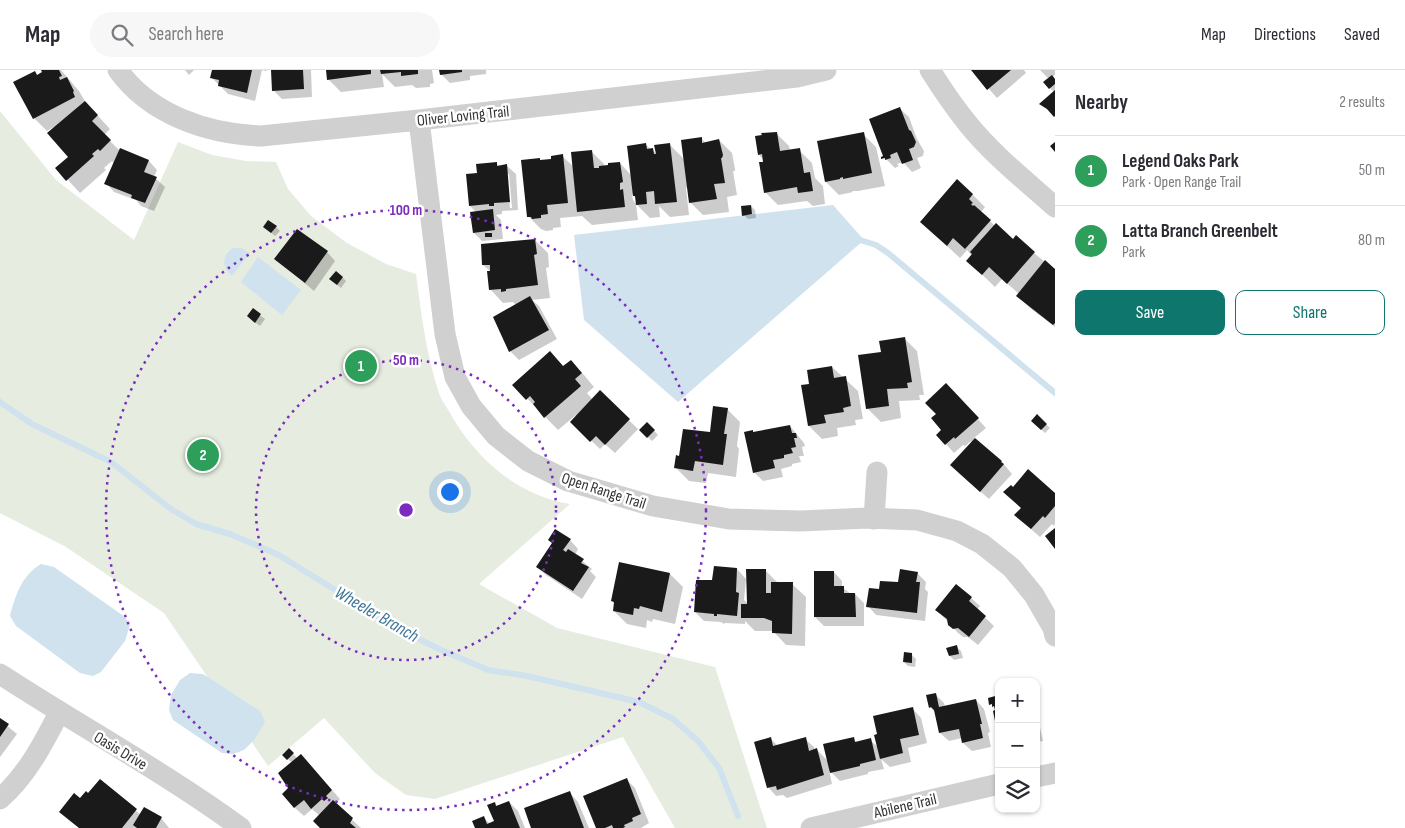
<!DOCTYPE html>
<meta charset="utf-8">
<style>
body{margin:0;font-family:"Sofia Sans Condensed",sans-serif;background:#f7f7f7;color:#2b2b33}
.controls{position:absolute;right:15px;bottom:15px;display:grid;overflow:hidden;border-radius:10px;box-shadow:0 1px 4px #0004}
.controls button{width:45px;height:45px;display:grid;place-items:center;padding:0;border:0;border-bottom:1px solid #e1e1e2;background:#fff;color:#2b2b33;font:25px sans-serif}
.you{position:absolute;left:449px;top:421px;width:18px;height:18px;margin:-12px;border:4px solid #fff;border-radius:50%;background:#1a73e8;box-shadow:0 0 0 8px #1a73e833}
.badge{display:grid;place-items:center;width:32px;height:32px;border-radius:50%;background:#0f766e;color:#fff;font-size:16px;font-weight:700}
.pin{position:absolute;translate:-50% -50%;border:2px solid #fff;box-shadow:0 1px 5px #0006}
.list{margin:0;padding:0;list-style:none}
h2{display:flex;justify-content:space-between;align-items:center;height:65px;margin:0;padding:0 20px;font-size:21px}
h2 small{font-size:16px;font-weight:400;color:#7c7c81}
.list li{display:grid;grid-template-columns:32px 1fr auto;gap:15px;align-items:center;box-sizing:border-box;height:70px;padding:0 20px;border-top:1px solid #e1e1e2}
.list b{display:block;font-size:19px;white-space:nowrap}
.list p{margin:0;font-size:16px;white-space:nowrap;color:#7c7c81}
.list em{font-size:16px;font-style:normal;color:#7c7c81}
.actions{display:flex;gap:10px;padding:15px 20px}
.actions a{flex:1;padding:11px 0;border:1px solid #0f766e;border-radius:10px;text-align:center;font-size:18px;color:#0f766e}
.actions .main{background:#0f766e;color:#fff}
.icon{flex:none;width:28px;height:28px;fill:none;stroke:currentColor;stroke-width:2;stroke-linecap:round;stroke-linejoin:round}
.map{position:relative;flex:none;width:1055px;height:758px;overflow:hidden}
header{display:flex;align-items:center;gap:30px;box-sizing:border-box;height:70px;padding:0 25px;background:#fff;border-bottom:1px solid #e1e1e2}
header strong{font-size:24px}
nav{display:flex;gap:28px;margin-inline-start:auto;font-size:18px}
.search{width:350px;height:45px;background:#f7f7f7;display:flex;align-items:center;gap:12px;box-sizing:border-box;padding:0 18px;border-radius:28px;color:#7c7c81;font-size:19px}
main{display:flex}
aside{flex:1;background:#fff}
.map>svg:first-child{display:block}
.green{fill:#e6ecdf}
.water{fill:#cfe2ee}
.shadow{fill:#0003;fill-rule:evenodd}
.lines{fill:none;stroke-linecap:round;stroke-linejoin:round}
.stream{stroke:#cfe2ee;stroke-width:6}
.building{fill:#1a1a1a}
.minor{stroke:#d0d0d0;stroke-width:21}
.ring{fill:none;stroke:#7b2cbf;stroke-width:2.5;stroke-dasharray:2.5 5}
.labels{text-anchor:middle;stroke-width:5;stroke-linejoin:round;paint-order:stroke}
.street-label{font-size:16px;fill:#333;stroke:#fff}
.water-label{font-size:18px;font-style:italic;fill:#3f7597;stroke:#fff}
.centre{fill:#7b2cbf;stroke:#fff;stroke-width:2.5}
.ring-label{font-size:15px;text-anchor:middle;font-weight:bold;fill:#7b2cbf;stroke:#fff;stroke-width:5;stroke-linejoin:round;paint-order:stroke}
</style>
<header>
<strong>Map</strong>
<div class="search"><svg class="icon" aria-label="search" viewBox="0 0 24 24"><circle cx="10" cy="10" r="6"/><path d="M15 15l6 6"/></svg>Search here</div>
<nav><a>Map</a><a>Directions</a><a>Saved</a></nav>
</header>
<main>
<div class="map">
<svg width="1055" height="758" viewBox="0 0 1055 758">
<rect width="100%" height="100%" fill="#fff"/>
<!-- green -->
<path class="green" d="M 0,41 L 56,110 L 134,170 L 178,72 L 212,85 L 246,91 L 276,92 L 288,119 L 311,146 L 347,173 L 386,194 L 416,204 C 421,243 426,282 438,320 C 440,328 446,336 450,343 C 475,388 518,426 570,434 L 479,514 L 557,558 L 715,597 L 767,758 L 675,758 L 623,667 L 435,729 L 406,725 L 375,703 L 324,648 L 268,696 L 164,543 L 66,477 L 0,443 Z"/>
<!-- water -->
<path class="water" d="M 833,135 L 864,170 L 678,332 L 584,250 L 574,165 Z
M 233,178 L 241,178 L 250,183 L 232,206 C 222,198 221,186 233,178 Z
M 258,187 L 301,220 L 282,245 L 241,212 Z
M 41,494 L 54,497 L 125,547 L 130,555 L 125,571 L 101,602 L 93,606 L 80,603 L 16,556 L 10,546 C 15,526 22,505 41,494 Z
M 190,603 L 203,604 L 260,641 L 265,652 L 255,669 L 244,680 L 233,684 L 222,683 L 173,650 L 169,640 L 171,625 L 180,610 Z"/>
<!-- shadow -->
<path class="shadow" d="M 43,0 L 61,0 L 79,21 L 86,33 L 110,59 L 104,65 L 120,81 L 149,91 L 157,100 L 154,107 L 165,117 L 154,141 L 141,136 L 136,130 L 114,122 L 106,113 L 114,94 L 112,91 L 104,98 L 106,100 L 80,123 L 57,98 L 69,87 L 54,57 L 47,61 L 34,48 L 38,6 L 44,3 Z
M 185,0 L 194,0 L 189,5 Z
M 213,0 L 267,0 L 266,1 L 262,0 L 255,31 L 228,24 L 211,7 Z
M 272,0 L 311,0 L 312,27 L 282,29 L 273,20 Z
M 327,0 L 432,0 L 434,13 L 430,14 L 430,17 L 416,18 L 412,15 L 395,17 L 382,4 L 384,17 L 341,22 L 328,9 Z
M 440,0 L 486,0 L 486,4 L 470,6 L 470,10 L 450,13 L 441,4 Z
M 972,0 L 1024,0 L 1026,3 L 997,28 Z
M 1040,0 L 1055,0 L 1055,5 L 1052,7 L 1055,10 L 1055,46 L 1041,34 L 1054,22 L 1050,18 L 1049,9 Z
M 900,39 L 909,47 L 917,69 L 924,81 L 923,86 L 917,88 L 921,98 L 912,102 L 903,92 L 897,94 L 899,96 L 895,98 L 886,89 Z
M 776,63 L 789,76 L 790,81 L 799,80 L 812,93 L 815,108 L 823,116 L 825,134 L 813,136 L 807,131 L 778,135 L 765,122 L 763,89 L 759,85 Z
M 863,64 L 876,77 L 885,116 L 858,121 L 852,121 L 853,122 L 839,125 L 826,112 Z
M 701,68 L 707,74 L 719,70 L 732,83 L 735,99 L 735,101 L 733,101 L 737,125 L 727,127 L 729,142 L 703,145 L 690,132 L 688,117 L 686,118 L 689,145 L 670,147 L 659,136 L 660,147 L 650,148 L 637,135 L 636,128 L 632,124 L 633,130 L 636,134 L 638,150 L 592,155 L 582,146 L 560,148 L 561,157 L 553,158 L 553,160 L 546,161 L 541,159 L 528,146 L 539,89 L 542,91 L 553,90 L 562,86 L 574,97 L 591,81 L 604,94 L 604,97 L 620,93 L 631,105 L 646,75 L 657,84 L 669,74 L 685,90 Z
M 496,93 L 500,97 L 507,96 L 516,104 L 518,140 L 502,141 L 502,144 L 496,145 L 501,150 L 503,169 L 482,171 L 474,163 L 477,143 L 470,136 ZM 507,104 L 509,104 L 512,138 L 510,138 Z
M 972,124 L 985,137 L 981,142 L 995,156 L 1013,170 L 1034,183 L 1055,200 L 1055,257 L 1030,238 L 1017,225 L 1019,224 L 1002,209 L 995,217 L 968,191 L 972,186 L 967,180 L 960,188 L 921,152 Z
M 751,136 L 755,140 L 756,148 L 748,149 L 744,145 Z
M 264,157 L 276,157 L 280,161 L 275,166 Z
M 535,170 L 548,183 L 549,197 L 546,198 L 550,228 L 532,230 L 539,236 L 557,269 L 519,290 L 510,281 L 516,235 L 513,232 L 503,233 L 490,219 L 491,202 L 483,195 Z
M 327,182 L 335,191 L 314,221 L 276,189 Z
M 342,207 L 346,211 L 341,218 L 335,213 Z
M 253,240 L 265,249 L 260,256 L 252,250 Z
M 904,268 L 917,281 L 924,325 L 919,325 L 920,330 L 899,331 L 901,348 L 881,352 L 867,338 L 882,283 Z
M 550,283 L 564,297 L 571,292 L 584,305 L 594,317 L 587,323 L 593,330 L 600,322 L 638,359 L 615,383 L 605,374 L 600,379 L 580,360 L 576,345 L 558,360 L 514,315 Z
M 832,297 L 858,321 L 863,349 L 855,350 L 856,355 L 837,358 L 838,366 L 822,369 L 809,356 L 811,315 Z
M 955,324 L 986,358 L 974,368 L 1002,392 L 1012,404 L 989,429 L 960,404 L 972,373 L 971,371 L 965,376 L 963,375 L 954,383 L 946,374 L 943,360 Z
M 727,339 L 740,352 L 737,376 L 739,379 L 736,407 L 708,403 L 706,413 L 689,411 L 676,398 L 680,387 L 711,364 Z
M 1037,346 L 1050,358 L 1045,363 L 1032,351 Z
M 647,353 L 658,365 L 652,371 L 641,360 Z
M 790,356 L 804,373 L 805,376 L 802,377 L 804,386 L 799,386 L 801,392 L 792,394 L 792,396 L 781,399 L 783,407 L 763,411 L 754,402 Z
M 1055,424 L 1055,454 L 1054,456 L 1052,454 L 1040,467 L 1025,454 Z
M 570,470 L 578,479 L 575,485 L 592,499 L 590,501 L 596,507 L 582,529 L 546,505 L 537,497 Z
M 737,499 L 746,509 L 744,530 L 748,534 L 766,501 L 779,514 L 792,514 L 806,527 L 805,576 L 786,575 L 773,561 L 755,561 L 745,551 L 745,554 L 725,553 L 724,554 L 721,552 L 704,551 L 695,542 L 714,512 Z
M 834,502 L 842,511 L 842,517 L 851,524 L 855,524 L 864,533 L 864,556 L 824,556 L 815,547 Z
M 917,503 L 926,512 L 925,519 L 928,522 L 925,551 L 876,545 L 868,536 L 880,520 L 899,513 Z
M 670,504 L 683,517 L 675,554 L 653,549 L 652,552 L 647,550 L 646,558 L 627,554 L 614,541 L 615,534 L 612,531 Z
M 971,528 L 980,536 L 977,540 L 994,556 L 978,575 L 968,567 L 963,567 L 958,563 L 937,540 Z
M 957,577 L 961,581 L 963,588 L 954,590 L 950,586 Z
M 912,585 L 916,589 L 915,597 L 908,596 L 904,592 Z
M 935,624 L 944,633 L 945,637 L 976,630 L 984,639 L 990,662 L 988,663 L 991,677 L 972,681 L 963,673 L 962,668 L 949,671 L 940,663 L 936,643 L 930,637 Z
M 913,639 L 921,648 L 927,673 L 908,678 L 911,692 L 890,697 L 881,689 L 884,699 L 868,702 L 868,704 L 840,711 L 829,700 L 832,714 L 787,728 L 783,725 L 776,726 L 768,717 L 770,668 L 778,676 L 805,669 L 814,677 L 815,680 L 817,680 L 828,691 L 853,668 L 857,673 L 870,670 L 879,678 Z
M 1036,639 L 1043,671 L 1036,672 Z
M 0,650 L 17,664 L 0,687 Z
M 289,680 L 297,688 L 309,694 L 340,729 L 335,734 L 361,758 L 322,758 L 320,746 L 312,739 L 304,746 L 295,738 L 283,724 L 290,718 L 292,693 L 284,685 Z
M 627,710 L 635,718 L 649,753 L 641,758 L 597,758 Z
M 100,711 L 141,745 L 161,748 L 169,758 L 79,758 L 80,730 L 89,724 Z
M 570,723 L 578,732 L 589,758 L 533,758 Z
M 509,732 L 518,741 L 525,758 L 477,758 L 484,748 L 490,754 L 496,751 L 494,733 L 498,737 Z"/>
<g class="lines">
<!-- stream -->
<path class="stream" d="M 857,169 L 876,175 L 888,183 L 1055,323
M 0,332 L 32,354 L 111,392 L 171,439 L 196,454 L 230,464 L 279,485 L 393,556 L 439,579 L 488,600 L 527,606 L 639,632 L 673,649 L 698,671 L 719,698 L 738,746"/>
</g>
<!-- building -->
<path class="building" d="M 41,0 L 59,0 L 62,6 L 59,7 L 60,10 L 67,7 L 74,21 L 73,22 L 75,27 L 33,49 L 13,12 L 35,1 L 37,5 L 42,2 Z
M 212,0 L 252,0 L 247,23 L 218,16 L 219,10 L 210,8 Z
M 271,0 L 303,0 L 304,19 L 272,21 Z
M 326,0 L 371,0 L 371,4 L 327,10 Z
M 380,0 L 418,0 L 418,4 L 401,6 L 401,2 L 381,4 Z
M 439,0 L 462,0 L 462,2 L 440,5 Z
M 971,0 L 1011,0 L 987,20 Z
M 1052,5 L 1055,9 L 1055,14 L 1049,19 L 1043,12 Z
M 1055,20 L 1055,46 L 1054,47 L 1047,39 L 1039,34 Z
M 85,31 L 98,45 L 92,51 L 111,70 L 100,81 L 98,79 L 92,84 L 94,86 L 66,111 L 55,98 L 68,87 L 47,63 Z
M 900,37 L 909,60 L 911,61 L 916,72 L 914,77 L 909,79 L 913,90 L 902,94 L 897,82 L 890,85 L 891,88 L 885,90 L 885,88 L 881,89 L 881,87 L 883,86 L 869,49 Z
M 777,62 L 780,81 L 800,78 L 804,103 L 810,102 L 813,121 L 798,123 L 797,117 L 764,123 L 759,92 L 763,92 L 762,84 L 758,85 L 755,66 L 762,65 L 761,63 Z
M 864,62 L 872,103 L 843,109 L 843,107 L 840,108 L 840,109 L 825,112 L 817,71 Z
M 702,67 L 702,73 L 719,69 L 723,85 L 722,88 L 721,88 L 725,113 L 714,114 L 717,129 L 689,133 L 681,70 Z
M 1055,72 L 1055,82 L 1050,76 Z
M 646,73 L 647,79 L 653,78 L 654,84 L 656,84 L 654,75 L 670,73 L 677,132 L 655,134 L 654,121 L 646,122 L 647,134 L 636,135 L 635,126 L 633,126 L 627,76 Z
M 120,78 L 149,90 L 144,102 L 157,107 L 145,133 L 131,128 L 132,125 L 104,114 Z
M 592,80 L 594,98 L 599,98 L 599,96 L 608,95 L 608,93 L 620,92 L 623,112 L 620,113 L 620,120 L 623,119 L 625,137 L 577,142 L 571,82 Z
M 563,84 L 568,133 L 547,135 L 548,144 L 541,145 L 541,148 L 532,149 L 531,147 L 527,147 L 521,90 L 540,88 L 540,90 L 551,89 L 551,86 Z
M 497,92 L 497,96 L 507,94 L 510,132 L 494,133 L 494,136 L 489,136 L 489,134 L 469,136 L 466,104 L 477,103 L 476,94 Z
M 957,109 L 973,124 L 969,129 L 973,133 L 971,134 L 973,136 L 974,135 L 991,150 L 965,179 L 953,168 L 947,176 L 920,152 Z
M 751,135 L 752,144 L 742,146 L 741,136 Z
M 493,139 L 495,160 L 473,163 L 470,142 Z
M 268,150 L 277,156 L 271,163 L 263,157 Z
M 996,153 L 1013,169 L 1016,165 L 1035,182 L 1007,214 L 989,197 L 982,205 L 966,191 L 972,184 L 970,182 Z
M 297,159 L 328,181 L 305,213 L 274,189 Z
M 485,163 L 492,163 L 492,167 L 485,167 Z
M 535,169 L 537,184 L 534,185 L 538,215 L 506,219 L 506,221 L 501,222 L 501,219 L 489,220 L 487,201 L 490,201 L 490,195 L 482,195 L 481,174 Z
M 1045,190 L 1055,199 L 1055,253 L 1053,255 L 1016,226 Z
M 336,201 L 343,207 L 337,215 L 329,209 Z
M 530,226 L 549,260 L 509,282 L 493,247 Z
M 253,238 L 261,244 L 255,253 L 247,246 Z
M 905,267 L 912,312 L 907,313 L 908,318 L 887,319 L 889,336 L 866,339 L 858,285 L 881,282 L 879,271 Z
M 550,281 L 563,296 L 571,290 L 582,303 L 575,309 L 581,316 L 544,348 L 533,334 L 535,332 L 530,326 L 526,330 L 512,315 Z
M 832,296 L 834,308 L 846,306 L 851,336 L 843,338 L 844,342 L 824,345 L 826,353 L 808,356 L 801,315 L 809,314 L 807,300 Z
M 946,313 L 979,348 L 955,369 L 954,367 L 945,375 L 936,365 L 941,360 L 931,348 L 936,344 L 925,333 Z
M 600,320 L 630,349 L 605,375 L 596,366 L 590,372 L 570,352 Z
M 713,336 L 728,338 L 724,364 L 727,364 L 723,395 L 695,391 L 693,401 L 674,398 L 676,385 L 679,386 L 683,359 L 710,362 Z
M 1037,344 L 1047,354 L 1041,360 L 1031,351 Z
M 647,352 L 655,360 L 647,368 L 639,360 Z
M 790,355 L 792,363 L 796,363 L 797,368 L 794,368 L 796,377 L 791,378 L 793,383 L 784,385 L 784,388 L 773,390 L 775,398 L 753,403 L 744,362 L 753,360 L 753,362 Z
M 975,368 L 1002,391 L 1001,392 L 1004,394 L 980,422 L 950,395 Z
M 1028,399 L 1055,423 L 1055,436 L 1045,448 L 1043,446 L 1031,459 L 1014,445 L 1021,438 L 1003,422 L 1011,415 L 1013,417 Z
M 1055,458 L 1055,479 L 1045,466 Z
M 555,459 L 571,469 L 563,480 L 566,482 L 568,479 L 584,489 L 581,493 L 589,497 L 573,521 L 536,497 L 552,473 L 548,470 Z
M 619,492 L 670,503 L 662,542 L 640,536 L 639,539 L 634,538 L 633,545 L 613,541 L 614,532 L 611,531 Z
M 714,496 L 737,498 L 736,522 L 739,523 L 737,546 L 717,544 L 717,546 L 714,546 L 714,544 L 694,542 L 696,510 L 712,510 Z
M 746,499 L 766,499 L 766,523 L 771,523 L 771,512 L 793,512 L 792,564 L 772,563 L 772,551 L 764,548 L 741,548 L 741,534 L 747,534 Z
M 900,499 L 918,502 L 916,512 L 920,512 L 917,543 L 866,537 L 869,518 L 879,519 L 880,511 L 898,512 Z
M 814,501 L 834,501 L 834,516 L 844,516 L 844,523 L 855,523 L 856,547 L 814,547 Z
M 956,514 L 972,527 L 969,531 L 986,546 L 969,567 L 958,558 L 953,559 L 948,555 L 947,549 L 935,540 Z
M 957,575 L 959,584 L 949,586 L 946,578 Z
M 904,582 L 912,583 L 912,593 L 903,592 Z
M 936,623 L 939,637 L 976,629 L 982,654 L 980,654 L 983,668 L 962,673 L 959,659 L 939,663 L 934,640 L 931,637 L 929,638 L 926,625 Z
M 999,625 L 999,666 L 998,666 L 993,641 L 995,640 L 994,636 L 992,637 L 992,634 L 989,635 L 988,628 Z
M 913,637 L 919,665 L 900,669 L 903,683 L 880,689 L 874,665 L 877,664 L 873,646 Z
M 0,648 L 9,654 L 0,667 Z
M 771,667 L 773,676 L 806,667 L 809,681 L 817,678 L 824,705 L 777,720 L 776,716 L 767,718 L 754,672 Z
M 854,667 L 855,672 L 871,668 L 876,690 L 860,694 L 860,696 L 830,703 L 823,674 Z
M 289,678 L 294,683 L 287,690 L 282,685 Z
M 301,684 L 332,720 L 326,726 L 328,728 L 324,731 L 322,729 L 311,739 L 304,730 L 294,738 L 282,724 L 288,718 L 278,703 Z
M 627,708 L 641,744 L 632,748 L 633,751 L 624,755 L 625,757 L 623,758 L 613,758 L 612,755 L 605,758 L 596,758 L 583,726 Z
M 100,709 L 137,739 L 122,758 L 79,758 L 59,742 L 74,723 L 80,728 L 86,721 L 88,723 Z
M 570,721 L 584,758 L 531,758 L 524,738 Z
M 333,730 L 353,748 L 350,753 L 356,758 L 320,758 L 313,751 Z
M 509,731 L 520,758 L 475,758 L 472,751 L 484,746 L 487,754 L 494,751 L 487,735 L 495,732 L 496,736 Z
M 144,737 L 162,747 L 156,758 L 137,758 L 133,755 Z"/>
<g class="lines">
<!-- minor -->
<path class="minor" d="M 118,0 C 150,45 208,64 261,66 L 419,50 L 797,7 L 826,0
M 930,0 C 942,19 954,37 968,54 C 993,85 1026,111 1055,137
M 419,50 L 445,264 L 455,307 L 471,336 L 496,366 L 528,391 L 568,411 L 653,436 L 729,449 L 800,451 L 868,448 L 917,450 L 957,461 L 982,474 L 1012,498 L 1034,525 L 1053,558 L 1055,566
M 874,449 L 877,402
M 0,604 C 80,656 164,702 241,758
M 1036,707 L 1055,703
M 0,729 C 27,705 43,674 59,643
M 811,758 L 999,714"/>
</g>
<!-- distance rings -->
<g class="ring">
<circle cx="406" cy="440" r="150"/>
<circle cx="406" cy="440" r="300"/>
</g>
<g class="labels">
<!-- street labels -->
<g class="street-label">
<text transform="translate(463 45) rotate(-6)" y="6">Oliver Loving Trail</text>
<text transform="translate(604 420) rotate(18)" y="6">Open Range Trail</text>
<text transform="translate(121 680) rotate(31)" y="6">Oasis Drive</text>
<text transform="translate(905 735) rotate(-13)" y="6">Abilene Trail</text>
</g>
<!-- water labels -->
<g class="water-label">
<text transform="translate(377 544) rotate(30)" y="6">Wheeler Branch</text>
</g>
</g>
<circle cx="406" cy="440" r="8" class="centre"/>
<g class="ring-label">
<text x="406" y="145">100 m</text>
<text x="406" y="295">50 m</text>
</g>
</svg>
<div class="controls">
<button>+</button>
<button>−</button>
<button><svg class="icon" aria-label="layers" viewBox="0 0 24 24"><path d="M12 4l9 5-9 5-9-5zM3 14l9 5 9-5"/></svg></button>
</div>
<div class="you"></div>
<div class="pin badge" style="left:361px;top:296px;background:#2e9e5b">1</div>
<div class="pin badge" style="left:203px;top:385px;background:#2e9e5b">2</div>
</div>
<aside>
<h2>Nearby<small>2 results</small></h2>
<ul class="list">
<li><span class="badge" style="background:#2e9e5b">1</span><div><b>Legend Oaks Park</b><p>Park · Open Range Trail</p></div><em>50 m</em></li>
<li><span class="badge" style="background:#2e9e5b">2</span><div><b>Latta Branch Greenbelt</b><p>Park</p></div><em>80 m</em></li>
</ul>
<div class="actions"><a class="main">Save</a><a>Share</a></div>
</aside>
</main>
